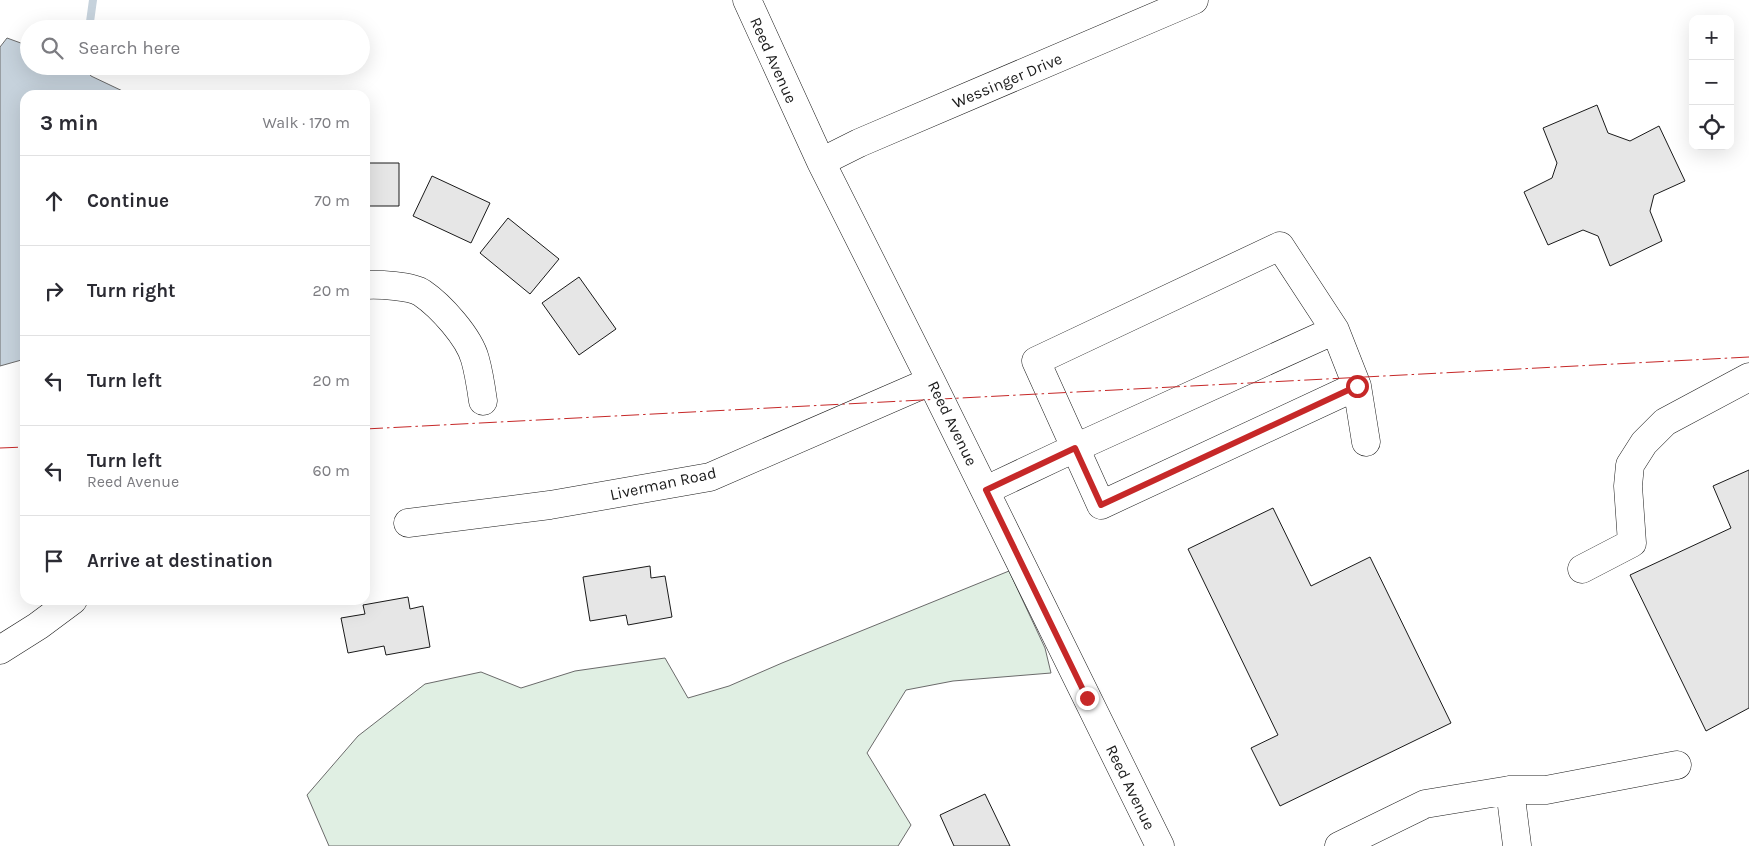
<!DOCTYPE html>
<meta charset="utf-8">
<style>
body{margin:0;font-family:Karla,sans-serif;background:#f7f7f7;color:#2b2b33}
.controls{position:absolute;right:15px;top:15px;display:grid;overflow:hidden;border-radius:10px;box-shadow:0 5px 20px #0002}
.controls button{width:45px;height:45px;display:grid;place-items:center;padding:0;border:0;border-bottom:1px solid #e1e1e2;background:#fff;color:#2b2b33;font:25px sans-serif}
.stop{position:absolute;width:15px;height:15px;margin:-11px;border:4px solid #c62828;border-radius:50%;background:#fff}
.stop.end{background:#c62828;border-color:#fff;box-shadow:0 1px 5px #0008}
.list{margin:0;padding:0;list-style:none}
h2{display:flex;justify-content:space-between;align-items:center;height:65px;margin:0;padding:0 20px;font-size:21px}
h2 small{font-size:16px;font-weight:400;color:#7c7c81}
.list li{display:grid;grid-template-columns:32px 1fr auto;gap:15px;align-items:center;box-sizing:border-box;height:90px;padding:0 20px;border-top:1px solid #e1e1e2}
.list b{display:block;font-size:19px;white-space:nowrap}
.list p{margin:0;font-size:16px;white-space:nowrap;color:#7c7c81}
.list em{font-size:16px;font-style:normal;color:#7c7c81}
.icon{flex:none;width:28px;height:28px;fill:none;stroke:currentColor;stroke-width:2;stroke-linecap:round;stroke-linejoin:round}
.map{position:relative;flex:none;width:1749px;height:846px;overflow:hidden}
.search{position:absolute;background:#fff;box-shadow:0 5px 20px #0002;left:20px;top:20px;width:350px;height:55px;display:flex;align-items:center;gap:12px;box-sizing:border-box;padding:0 18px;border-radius:28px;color:#7c7c81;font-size:19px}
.panel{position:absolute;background:#fff;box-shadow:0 5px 20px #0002;left:20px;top:90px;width:350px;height:515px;border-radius:15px}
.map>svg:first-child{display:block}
.green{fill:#e0efe3;stroke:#6a6a6a}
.water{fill:#c6d2dc;stroke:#6a6a6a}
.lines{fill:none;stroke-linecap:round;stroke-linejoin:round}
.stream{stroke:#c6d2dc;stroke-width:8}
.building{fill:#e6e6e6;stroke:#1a1a1a}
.minor-casing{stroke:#1a1a1a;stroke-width:29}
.minor{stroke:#fff;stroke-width:28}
.power{stroke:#c62828;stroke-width:1;stroke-dasharray:18 4 2.5 4;stroke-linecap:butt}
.route{stroke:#c62828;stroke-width:6}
.labels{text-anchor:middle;stroke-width:4;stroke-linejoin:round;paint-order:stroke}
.street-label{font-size:16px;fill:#1a1a1a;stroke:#fff}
</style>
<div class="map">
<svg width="1749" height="846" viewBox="0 0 1749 846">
<rect width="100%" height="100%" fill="#fff"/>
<!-- green -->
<path class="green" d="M 1009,571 L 1045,648 L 1051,673 L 953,681 L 906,690 L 867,753 L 911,825 L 898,846 L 329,846 L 307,795 L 358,736 L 425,684 L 481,672 L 521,688 L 575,671 L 665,658 L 688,698 L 729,686 L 782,663 Z"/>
<!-- water -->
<path class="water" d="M 7,38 L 29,46 L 29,66 L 84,67 L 91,76 L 131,95 L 25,95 L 25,359 L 0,366 L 0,47 Z"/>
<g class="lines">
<!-- stream -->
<path class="stream" d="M 89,29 L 93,0"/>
</g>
<!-- building -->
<path class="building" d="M 1597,105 L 1608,133 L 1630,141 L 1659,126 L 1685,181 L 1654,195 L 1650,211 L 1662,241 L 1610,266 L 1598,236 L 1583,230 L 1548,245 L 1524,192 L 1552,178 L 1557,163 L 1543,128 Z
M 365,163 L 399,163 L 399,206 L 365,206 Z
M 432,176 L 490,203 L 471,243 L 413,216 Z
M 508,218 L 559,259 L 530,294 L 480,253 Z
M 579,277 L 616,329 L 579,355 L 542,303 Z
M 1749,470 L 1749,708 L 1706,731 L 1630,575 L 1731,528 L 1713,486 Z
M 1273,508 L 1311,586 L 1370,557 L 1451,723 L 1280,806 L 1251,748 L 1278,735 L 1188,549 Z
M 650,566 L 651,578 L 665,576 L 672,617 L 628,625 L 626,615 L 590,621 L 583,577 Z
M 408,597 L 410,609 L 423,606 L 430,647 L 386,655 L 384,646 L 348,653 L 341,618 L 365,614 L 363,605 Z
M 985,794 L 1010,846 L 954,846 L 940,815 Z"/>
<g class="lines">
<defs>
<path id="minor" d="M 747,0 L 821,162 L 931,381 L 1160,846
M 821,162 L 859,143 L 1194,0
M 365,285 C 378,284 412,286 422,293 C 441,306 469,337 475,359 C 479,373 481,387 483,401
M 1357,386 L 1101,505 L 1036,361 L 1280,246 L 1335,330 L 1357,386 L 1366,442
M 986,490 L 1075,448 L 1335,330
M 408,523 L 550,505 L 710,477 L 931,381
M 1582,569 L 1632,543 L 1628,486 L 1630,465 L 1644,443 L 1665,422 L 1749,377
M 0,650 L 38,626 L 73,600
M 1510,790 L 1517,845
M 1339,846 L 1425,804 L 1510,790 L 1546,790 L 1677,765"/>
</defs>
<!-- minor casing -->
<use href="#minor" class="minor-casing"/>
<!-- minor -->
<use href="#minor" class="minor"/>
<!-- power -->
<path class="power" d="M 365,429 L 1749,357
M 0,448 L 25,447"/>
</g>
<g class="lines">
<!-- route -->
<path class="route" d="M 1087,698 L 986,490 L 1075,448 L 1101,505 L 1357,386"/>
</g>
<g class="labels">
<!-- street labels -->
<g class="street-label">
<text transform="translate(774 60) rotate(66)" y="6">Reed Avenue</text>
<text transform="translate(1007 80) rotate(-23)" y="6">Wessinger Drive</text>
<text transform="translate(953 423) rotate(64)" y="6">Reed Avenue</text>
<text transform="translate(663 483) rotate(-12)" y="6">Liverman Road</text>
<text transform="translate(1131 787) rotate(64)" y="6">Reed Avenue</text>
</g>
</g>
</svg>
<div class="controls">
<button>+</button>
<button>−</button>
<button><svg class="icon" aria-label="locate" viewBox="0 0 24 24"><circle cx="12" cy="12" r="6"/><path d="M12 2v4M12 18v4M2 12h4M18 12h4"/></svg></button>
</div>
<div class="stop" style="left:1357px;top:386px"></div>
<div class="stop end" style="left:1087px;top:698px"></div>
<div class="search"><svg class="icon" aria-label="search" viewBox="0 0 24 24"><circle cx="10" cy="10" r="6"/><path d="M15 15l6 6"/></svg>Search here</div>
<section class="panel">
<h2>3 min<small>Walk · 170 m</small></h2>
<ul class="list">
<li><svg class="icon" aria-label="ahead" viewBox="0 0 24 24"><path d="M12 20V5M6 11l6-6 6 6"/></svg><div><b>Continue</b></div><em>70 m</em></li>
<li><svg class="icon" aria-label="right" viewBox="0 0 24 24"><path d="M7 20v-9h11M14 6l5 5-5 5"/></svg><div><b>Turn right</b></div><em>20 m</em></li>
<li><svg class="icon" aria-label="left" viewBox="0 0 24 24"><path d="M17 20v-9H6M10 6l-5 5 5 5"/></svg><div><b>Turn left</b></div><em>20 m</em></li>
<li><svg class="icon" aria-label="left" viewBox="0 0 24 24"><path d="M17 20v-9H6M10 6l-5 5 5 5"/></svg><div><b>Turn left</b><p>Reed Avenue</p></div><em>60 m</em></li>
<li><svg class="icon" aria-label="arrive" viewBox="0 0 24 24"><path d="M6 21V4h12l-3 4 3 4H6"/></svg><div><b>Arrive at destination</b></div></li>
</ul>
</section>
</div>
